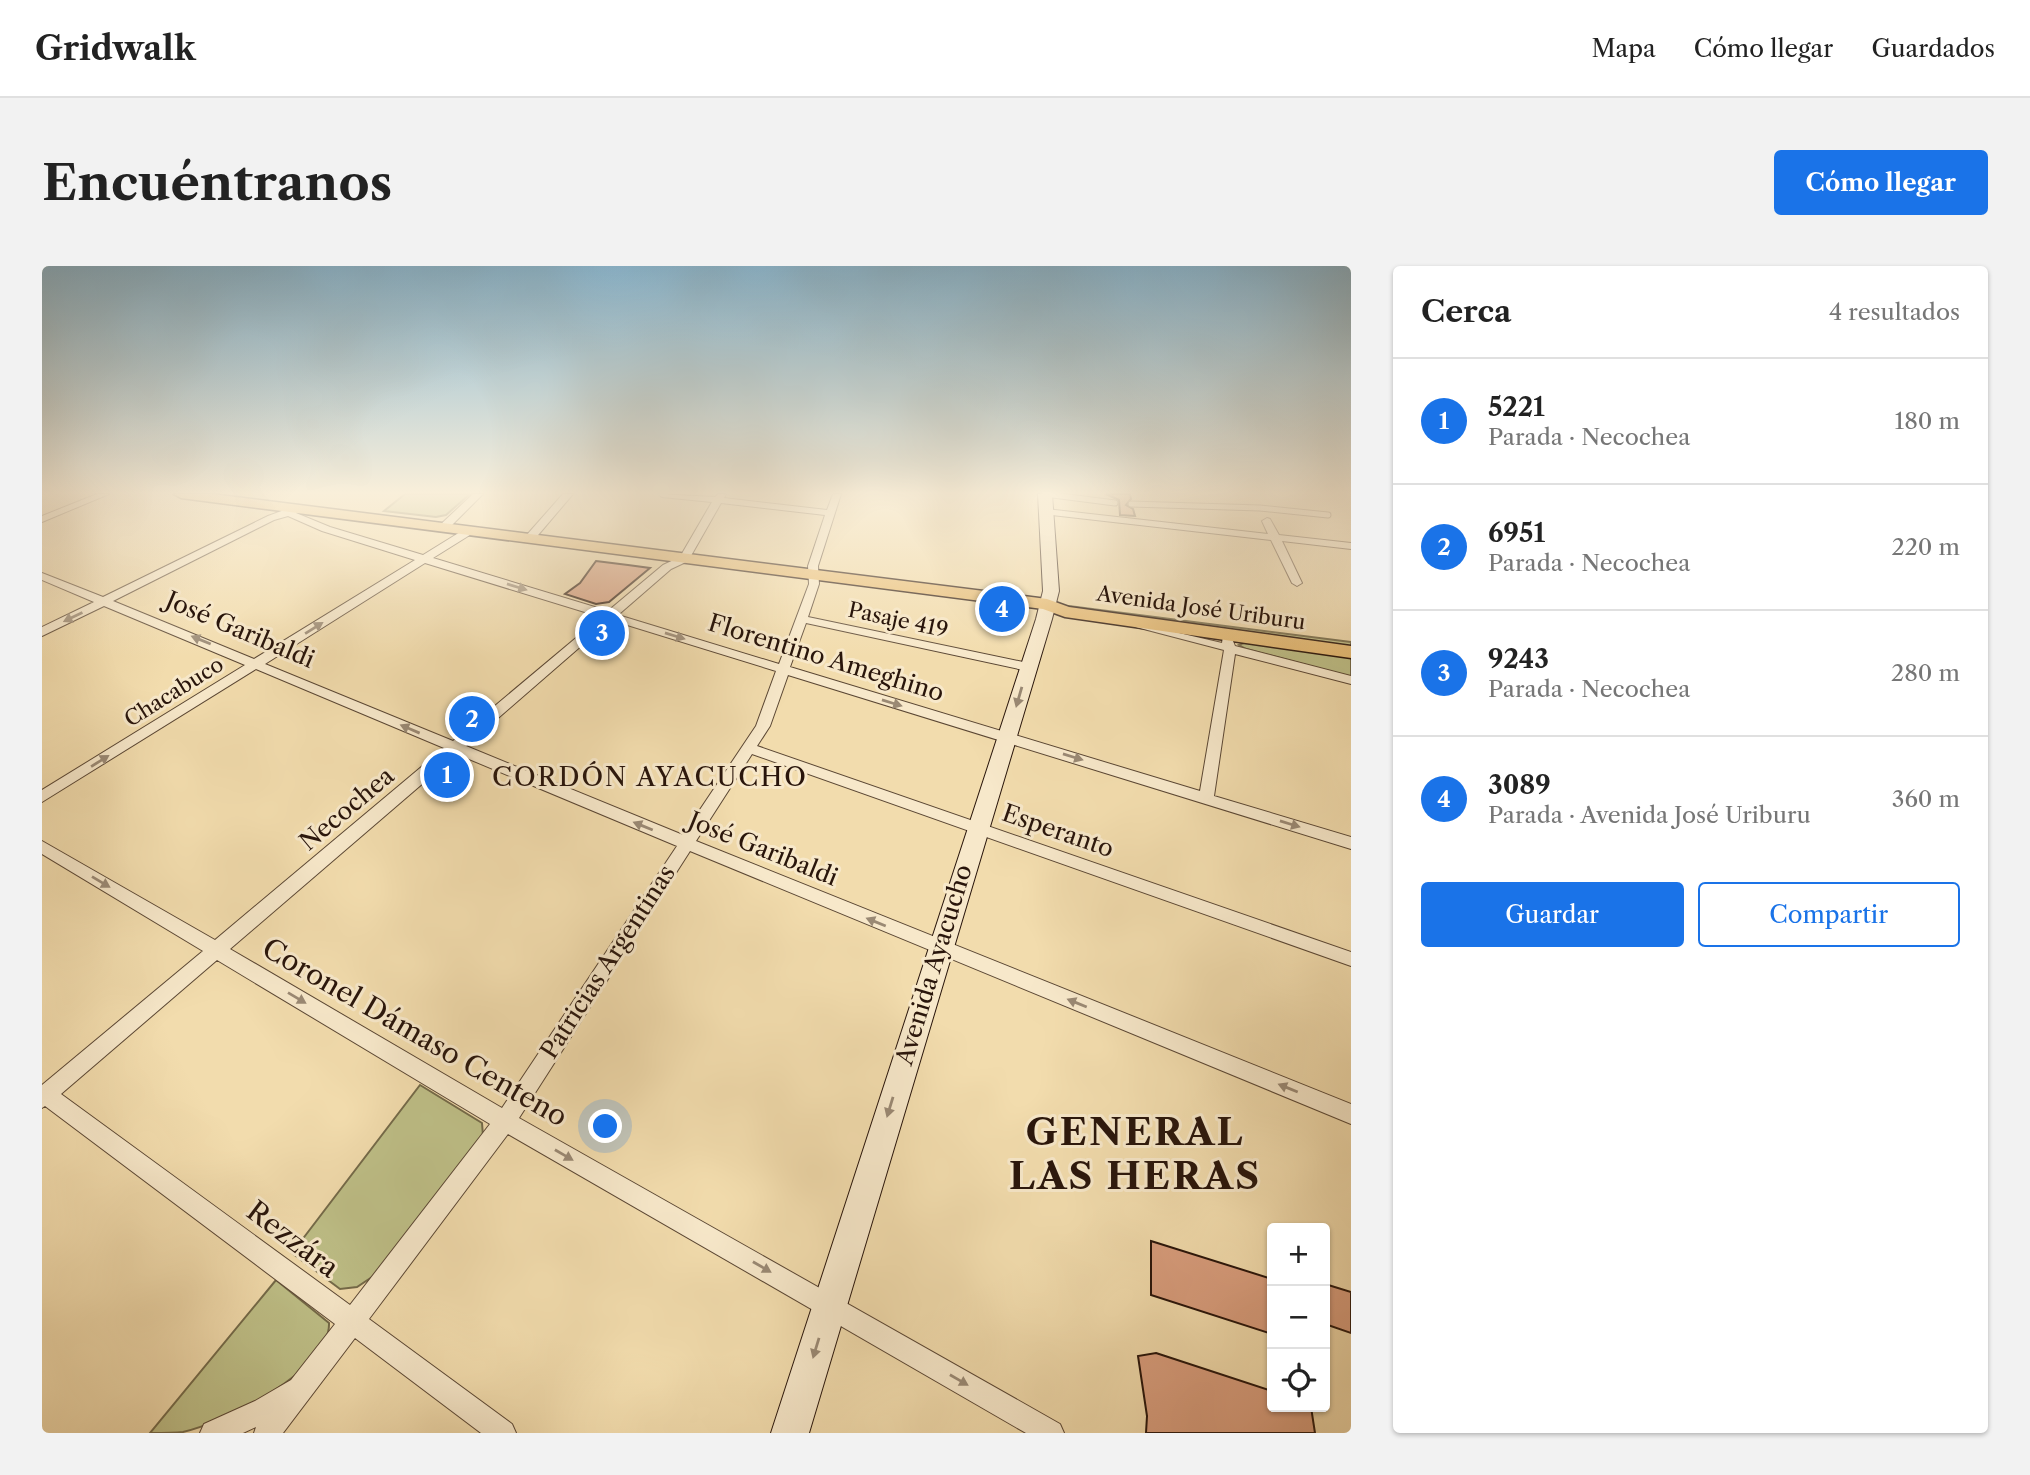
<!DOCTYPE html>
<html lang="es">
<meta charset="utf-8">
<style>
body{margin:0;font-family:"Libre Caslon Text",serif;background:#f2f2f2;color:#222}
.controls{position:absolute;right:21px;bottom:21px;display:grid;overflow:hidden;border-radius:7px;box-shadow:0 2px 5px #0004}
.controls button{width:63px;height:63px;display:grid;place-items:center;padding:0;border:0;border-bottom:2px solid #e0e0e0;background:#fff;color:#222;font:35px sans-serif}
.you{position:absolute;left:564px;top:861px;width:24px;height:24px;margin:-18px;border:5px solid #fff;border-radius:50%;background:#1a73e8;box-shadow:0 0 0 10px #1a73e833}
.badge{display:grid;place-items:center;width:46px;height:46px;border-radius:50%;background:#1a73e8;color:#fff;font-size:23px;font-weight:700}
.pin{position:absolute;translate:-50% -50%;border:4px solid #fff;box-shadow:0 2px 7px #0006}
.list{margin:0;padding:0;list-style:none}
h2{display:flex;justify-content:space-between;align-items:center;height:91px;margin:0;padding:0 28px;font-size:30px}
h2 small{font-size:23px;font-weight:400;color:#767676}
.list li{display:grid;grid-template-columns:46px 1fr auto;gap:21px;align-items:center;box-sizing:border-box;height:126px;padding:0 28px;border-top:2px solid #e0e0e0}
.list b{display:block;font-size:26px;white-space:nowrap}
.list p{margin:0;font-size:23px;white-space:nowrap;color:#767676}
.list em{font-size:23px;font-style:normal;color:#767676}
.actions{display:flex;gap:14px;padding:21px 28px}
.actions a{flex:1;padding:16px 0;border:2px solid #1a73e8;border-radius:7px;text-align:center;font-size:24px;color:#1a73e8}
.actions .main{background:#1a73e8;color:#fff}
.icon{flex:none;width:38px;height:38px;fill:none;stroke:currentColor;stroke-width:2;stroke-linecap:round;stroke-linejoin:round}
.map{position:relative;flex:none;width:1309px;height:1167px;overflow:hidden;border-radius:7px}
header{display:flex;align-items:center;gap:42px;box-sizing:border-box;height:98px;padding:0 35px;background:#fff;border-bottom:2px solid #e0e0e0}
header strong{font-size:33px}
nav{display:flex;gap:38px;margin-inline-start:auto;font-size:24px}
.intro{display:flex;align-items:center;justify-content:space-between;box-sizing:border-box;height:168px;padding:0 42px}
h1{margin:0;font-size:49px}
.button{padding:18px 32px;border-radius:7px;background:#1a73e8;color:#fff;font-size:24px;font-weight:700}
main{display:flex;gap:42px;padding:0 42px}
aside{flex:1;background:#fff;border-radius:7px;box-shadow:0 2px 5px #0004}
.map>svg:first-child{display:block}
.green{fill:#bebf87;stroke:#746a49;stroke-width:2}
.building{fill:#d99e7e;stroke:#29150b;stroke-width:2}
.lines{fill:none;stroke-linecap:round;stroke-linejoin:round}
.service-casing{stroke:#5b4734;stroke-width:7}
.minor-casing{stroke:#5b4734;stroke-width:2}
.secondary-casing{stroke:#29150b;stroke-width:2}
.primary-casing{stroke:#29150b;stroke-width:3}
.service{stroke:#f7e8ca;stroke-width:5}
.minor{fill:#f7e8ca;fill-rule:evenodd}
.secondary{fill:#f7e8ca;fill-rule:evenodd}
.primary{fill:#e9be76;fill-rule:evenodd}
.oneway{fill:#9a8974}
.labels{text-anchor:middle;stroke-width:6;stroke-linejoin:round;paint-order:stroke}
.far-street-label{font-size:21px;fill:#29150b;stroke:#f7e8ca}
.street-label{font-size:24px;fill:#29150b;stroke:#f7e8ca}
.neighbourhood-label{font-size:26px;letter-spacing:2px;fill:#29150b;stroke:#f7e8ca}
.near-street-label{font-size:28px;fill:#29150b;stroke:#f7e8ca}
.near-district-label{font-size:38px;font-weight:bold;letter-spacing:2px;fill:#29150b;stroke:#f7e8ca}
</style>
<header>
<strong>Gridwalk</strong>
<nav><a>Mapa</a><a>Cómo llegar</a><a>Guardados</a></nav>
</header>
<div class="intro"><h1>Encuéntranos</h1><a class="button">Cómo llegar</a></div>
<main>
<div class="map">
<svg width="1309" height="1167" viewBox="0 0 1309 1167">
<rect width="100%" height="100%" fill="#f2dcad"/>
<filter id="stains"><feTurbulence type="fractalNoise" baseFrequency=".00286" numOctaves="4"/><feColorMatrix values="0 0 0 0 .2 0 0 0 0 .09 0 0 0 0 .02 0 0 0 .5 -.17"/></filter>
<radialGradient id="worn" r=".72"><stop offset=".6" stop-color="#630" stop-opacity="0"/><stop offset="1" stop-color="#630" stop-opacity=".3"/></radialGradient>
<!-- green -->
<path class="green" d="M 363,228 L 428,228 L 404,249 L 394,251 L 342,245 Z
M 1027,340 L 1309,376 L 1309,382 L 1026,342 Z
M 1204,376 L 1309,391 L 1309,411 L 1204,383 L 1197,379 Z
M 378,819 L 440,857 L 441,870 L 336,1007 L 315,1021 L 298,1023 L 250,987 Z
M 234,1014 L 287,1057 C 289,1105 181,1157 141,1166 C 131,1167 118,1167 108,1167 Z"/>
<!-- building -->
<path class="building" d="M 1064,228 L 1088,228 L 1089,233 L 1084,239 L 1091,243 L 1093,250 L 1078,249 L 1077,234 Z
M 554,295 L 586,299 L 608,302 L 567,336 L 554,338 L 523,328 L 538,317 Z
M 1109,975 L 1230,1013 L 1230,1068 L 1109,1029 Z
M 1283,1018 L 1309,1026 L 1309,1067 L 1283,1058 Z
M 1114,1087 L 1230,1125 L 1230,1141 L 1269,1141 L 1273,1167 L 1104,1167 L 1105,1150 L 1096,1090 Z"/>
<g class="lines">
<defs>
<path id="service" d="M 1003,228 L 1073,237
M 1089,238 L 1218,242 L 1286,249"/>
<path id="minor" d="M 55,228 L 67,228 L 0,256 L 0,250 Z
M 431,228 L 441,228 L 405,264 L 397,264 L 397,260 Z
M 521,228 L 531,228 L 491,275 L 483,275 L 483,271 Z
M 616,228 L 673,231 L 676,228 L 684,228 L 682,232 L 785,244 L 791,228 L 799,228 L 776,300 L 777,318 L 766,351 L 986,397 L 992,401 L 986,405 L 764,357 L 748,401 L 1158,525 L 1182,384 L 1094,361 L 1094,357 L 1180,377 L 1181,370 L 1189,370 L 1193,380 L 1309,410 L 1309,418 L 1193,388 L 1172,530 L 1309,571 L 1309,583 L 746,409 L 728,460 L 715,480 L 1309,686 L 1309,700 L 710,488 L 654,575 L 1309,838 L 1309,858 L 648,585 L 477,852 L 1018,1158 L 1022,1167 L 984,1167 L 466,868 L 327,1053 L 470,1158 L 474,1167 L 439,1167 L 313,1072 L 241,1167 L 212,1167 L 214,1161 L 201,1167 L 158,1167 L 162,1158 L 213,1135 L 249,1114 L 293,1058 L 3,840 L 0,842 L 0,819 L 161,685 L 0,588 L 0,575 L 173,674 L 402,482 L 214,403 L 0,536 L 0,524 L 203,399 L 62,340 L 0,370 L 0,361 L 52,336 L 0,314 L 0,307 L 61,331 L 226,250 L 253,240 L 258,243 L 254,247 L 288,261 L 381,289 L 423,263 L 431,263 L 431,267 L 391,292 L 566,345 L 621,299 L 638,291 L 670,236 L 620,231 ZM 679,237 L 783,249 L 766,300 L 767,318 L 737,398 L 576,349 L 629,303 L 646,295 ZM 246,250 L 280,265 L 373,294 L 212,393 L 71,335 L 232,254 ZM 383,297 L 559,351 L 411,475 L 223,398 ZM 569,354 L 734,405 L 714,460 L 641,569 L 424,480 ZM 415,488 L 635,580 L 460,842 L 188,683 ZM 175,694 L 448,858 L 308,1039 L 19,828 Z
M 1004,243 L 1226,268 L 1220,255 L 1225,252 L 1228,253 L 1237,269 L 1309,277 L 1309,283 L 1240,275 L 1260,317 L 1255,320 L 1250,317 L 1229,274 L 1001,248 L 999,246 Z"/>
<path id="secondary" d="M 996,228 L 1010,228 L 1017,325 L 1010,353 L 767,1167 L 729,1167 L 994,353 L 1001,325 Z"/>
<path id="primary" d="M 132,228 L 170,228 L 1005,333 L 1027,341 L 1309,380 L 1309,392 L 1023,351 L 1001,343 L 139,232 Z"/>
</defs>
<!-- service casing -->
<use href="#service" class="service-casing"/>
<!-- minor casing -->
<use href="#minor" class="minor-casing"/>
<!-- secondary casing -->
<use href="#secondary" class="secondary-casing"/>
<!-- primary casing -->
<use href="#primary" class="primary-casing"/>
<!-- service -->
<use href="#service" class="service"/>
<!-- minor -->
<use href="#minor" class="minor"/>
<!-- secondary -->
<use href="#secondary" class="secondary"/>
<!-- primary -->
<use href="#primary" class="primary"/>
</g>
<!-- one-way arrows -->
<defs><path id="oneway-solid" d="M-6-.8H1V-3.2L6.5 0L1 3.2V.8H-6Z" transform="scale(1.75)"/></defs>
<g class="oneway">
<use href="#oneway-solid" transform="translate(475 321) rotate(17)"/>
<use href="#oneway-solid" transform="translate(31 351) rotate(154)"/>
<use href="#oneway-solid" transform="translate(272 362) rotate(-32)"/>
<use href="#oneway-solid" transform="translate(633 370) rotate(17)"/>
<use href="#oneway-solid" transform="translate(159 374) rotate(-158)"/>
<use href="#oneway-solid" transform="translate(977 431) rotate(106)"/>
<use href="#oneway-solid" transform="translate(850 437) rotate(17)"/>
<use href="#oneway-solid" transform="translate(368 463) rotate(-157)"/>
<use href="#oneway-solid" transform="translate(1031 491) rotate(17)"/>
<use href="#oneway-solid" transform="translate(58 495) rotate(-32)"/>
<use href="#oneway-solid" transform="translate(1248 558) rotate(17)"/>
<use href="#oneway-solid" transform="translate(601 560) rotate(-158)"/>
<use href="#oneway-solid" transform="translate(59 616) rotate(31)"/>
<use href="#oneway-solid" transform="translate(834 656) rotate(-158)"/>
<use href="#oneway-solid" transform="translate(255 732) rotate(31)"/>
<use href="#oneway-solid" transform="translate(1035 737) rotate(-158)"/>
<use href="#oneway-solid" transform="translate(1246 822) rotate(-158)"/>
<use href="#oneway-solid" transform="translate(848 841) rotate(107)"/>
<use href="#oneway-solid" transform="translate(522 889) rotate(30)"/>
<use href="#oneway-solid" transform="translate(720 1001) rotate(30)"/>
<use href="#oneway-solid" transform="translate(774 1082) rotate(107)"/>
<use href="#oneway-solid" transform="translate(917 1114) rotate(30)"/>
</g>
<!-- sky -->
<linearGradient id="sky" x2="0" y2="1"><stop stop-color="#89b7d1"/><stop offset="0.58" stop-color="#f9efda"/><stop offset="1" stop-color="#f9efda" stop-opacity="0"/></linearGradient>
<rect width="1309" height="391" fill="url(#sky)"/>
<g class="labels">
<!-- far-street labels -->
<g class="far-street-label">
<text transform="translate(1159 342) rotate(8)" y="7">Avenida José Uriburu</text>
<text transform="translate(856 354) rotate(12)" y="7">Pasaje 419</text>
<text transform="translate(132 426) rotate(-32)" y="7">Chacabuco</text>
</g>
<!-- street labels -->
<g class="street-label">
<text transform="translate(198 364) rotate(23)" y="8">José Garibaldi</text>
<text transform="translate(784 392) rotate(17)" y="8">Florentino Ameghino</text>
<text transform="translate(305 543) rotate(-40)" y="8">Necochea</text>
<text transform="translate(1016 565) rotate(19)" y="8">Esperanto</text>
<text transform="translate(721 583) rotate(22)" y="8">José Garibaldi</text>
<text transform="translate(566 696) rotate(-57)" y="8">Patricias Argentinas</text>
<text transform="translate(892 699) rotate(-73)" y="8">Avenida Ayacucho</text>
</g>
<!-- neighbourhood labels -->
<g class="neighbourhood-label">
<text x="608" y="520">CORDÓN AYACUCHO</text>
</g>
<!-- near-street labels -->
<g class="near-street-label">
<text transform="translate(373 766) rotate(30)" y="10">Coronel Dámaso Centeno</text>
<text transform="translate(251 973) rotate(37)" y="10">Rezzára</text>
</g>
<!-- near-district labels -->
<g class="near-district-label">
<text x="1093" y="879">GENERAL<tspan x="1093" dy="44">LAS HERAS</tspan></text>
</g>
</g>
<rect width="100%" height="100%" filter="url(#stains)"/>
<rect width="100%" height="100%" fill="url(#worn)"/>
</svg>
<div class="controls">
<button>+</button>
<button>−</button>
<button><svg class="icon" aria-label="locate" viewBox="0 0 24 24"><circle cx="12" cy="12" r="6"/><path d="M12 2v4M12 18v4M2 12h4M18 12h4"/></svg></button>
</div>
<div class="you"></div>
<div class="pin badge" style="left:405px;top:509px">1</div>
<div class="pin badge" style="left:430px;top:453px">2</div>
<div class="pin badge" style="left:560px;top:367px">3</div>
<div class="pin badge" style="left:960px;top:343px">4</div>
</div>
<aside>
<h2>Cerca<small>4 resultados</small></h2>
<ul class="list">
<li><span class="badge">1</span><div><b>5221</b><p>Parada · Necochea</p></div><em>180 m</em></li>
<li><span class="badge">2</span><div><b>6951</b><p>Parada · Necochea</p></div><em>220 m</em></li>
<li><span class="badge">3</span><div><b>9243</b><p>Parada · Necochea</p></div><em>280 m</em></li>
<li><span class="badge">4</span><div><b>3089</b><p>Parada · Avenida José Uriburu</p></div><em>360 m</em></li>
</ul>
<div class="actions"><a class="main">Guardar</a><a>Compartir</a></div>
</aside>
</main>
